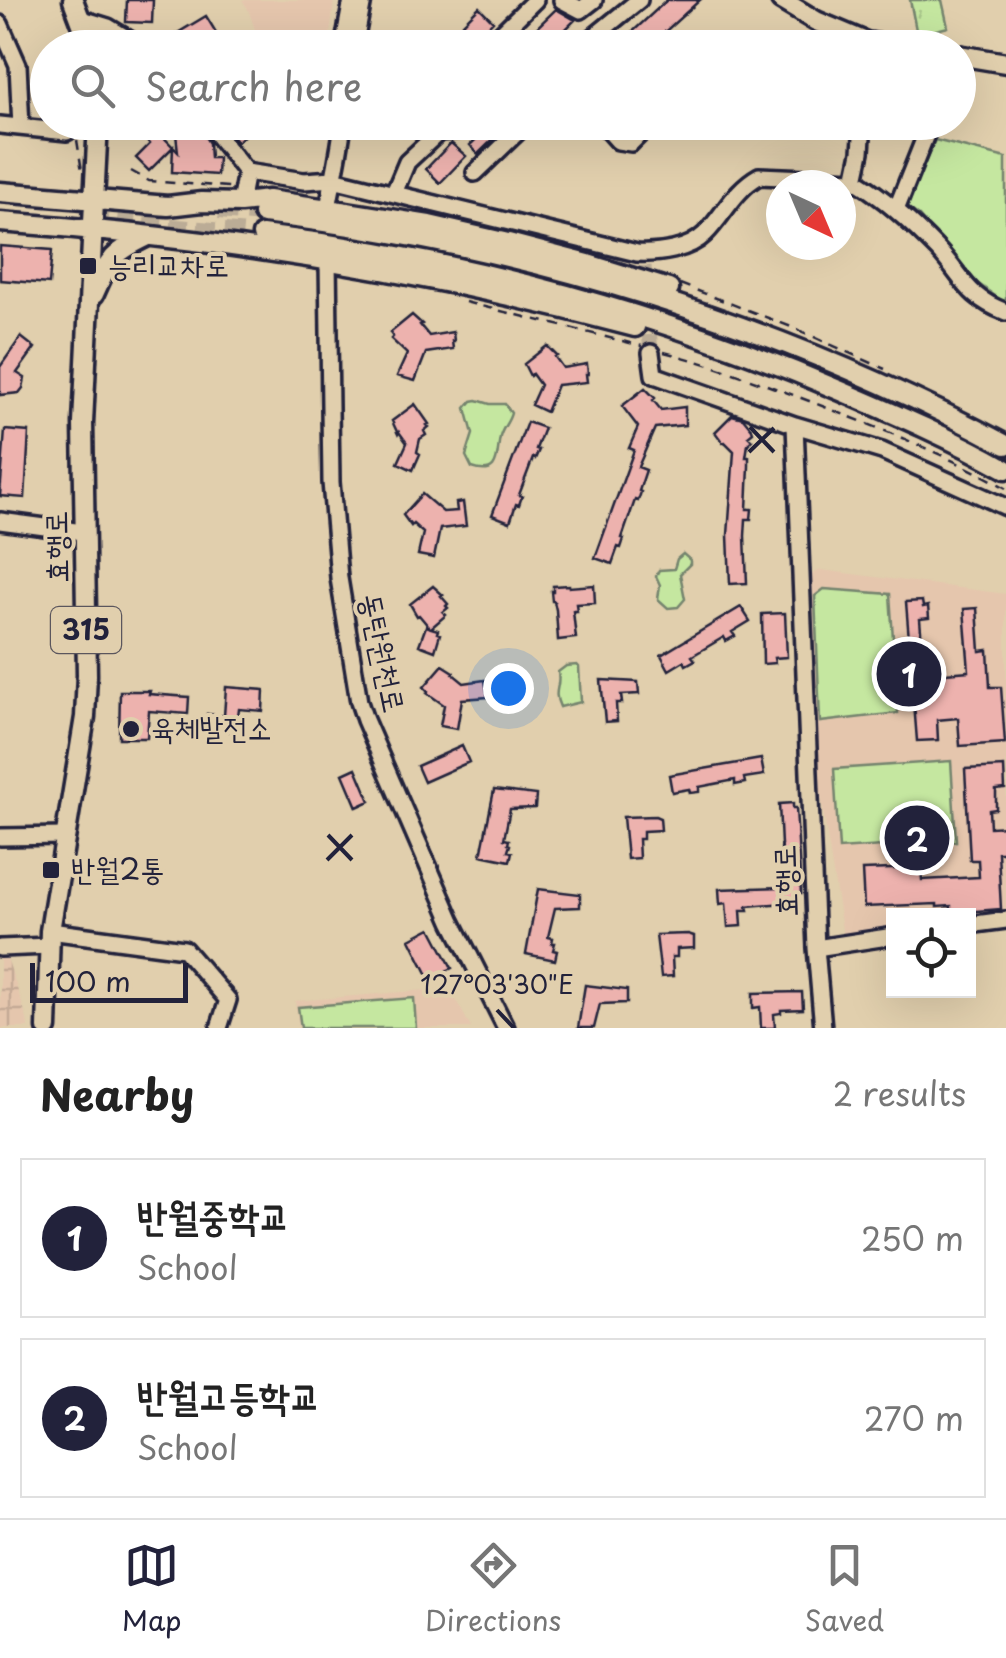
<!DOCTYPE html>
<meta charset="utf-8">
<style>
body{margin:0;font-family:"Playpen Sans","Poor Story",sans-serif;background:#f6f6f6;color:#222}
.controls{position:absolute;right:30px;bottom:30px;display:grid;overflow:hidden;border-radius:0px;box-shadow:0 10px 40px #0002}
.controls button{width:90px;height:90px;display:grid;place-items:center;padding:0;border:0;border-bottom:2px solid #e0e0e0;background:#fff;color:#222;font:50px sans-serif}
.compass{position:absolute;left:766px;top:170px;width:90px;height:90px;border-radius:50%;background:#fff;box-shadow:0 10px 40px #0002;rotate:136deg}
.scale{position:absolute;left:30px;bottom:25px;width:158px;box-sizing:border-box;padding-left:10px;border:5px solid #22223b;border-top:0;font-size:28px;line-height:35px;white-space:nowrap;color:#22223b;-webkit-text-stroke:8px #e1cfad;paint-order:stroke}
.you{position:absolute;left:508px;top:688px;width:35px;height:35px;margin:-25px;border:8px solid #fff;border-radius:50%;background:#1a73e8;box-shadow:0 0 0 15px #1a73e833}
.badge{display:grid;place-items:center;width:65px;height:65px;border-radius:50%;background:#22223b;color:#fff;font-size:32px;font-weight:700}
.pin{position:absolute;translate:-50% -50%;border:5px solid #fff;box-shadow:0 2px 10px #0006}
.list{margin:0;padding:0;list-style:none}
h2{display:flex;justify-content:space-between;align-items:center;height:130px;margin:0;padding:0 40px;font-size:42px}
h2 small{font-size:32px;font-weight:400;color:#767676}
.list li{display:grid;grid-template-columns:65px 1fr auto;gap:30px;align-items:center;box-sizing:border-box;height:160px;margin:0 20px 20px;padding:0 20px;border:2px solid #e0e0e0;border-radius:0px}
.list b{display:block;font-size:38px;white-space:nowrap}
.list p{margin:0;font-size:32px;white-space:nowrap;color:#767676}
.list em{font-size:32px;font-style:normal;color:#767676}
.icon{flex:none;width:55px;height:55px;fill:none;stroke:currentColor;stroke-width:2;stroke-linecap:round;stroke-linejoin:round}
.map{position:relative;flex:none;width:1006px;height:1028px;overflow:hidden}
.search{position:absolute;background:#fff;box-shadow:0 10px 40px #0002;left:30px;right:30px;top:30px;height:110px;display:flex;align-items:center;gap:25px;box-sizing:border-box;padding:0 35px;border-radius:55px;color:#767676;font-size:38px}
.sheet{height:490px;background:#fff}
nav{display:flex;justify-content:space-around;align-items:center;box-sizing:border-box;height:140px;border-top:2px solid #e0e0e0;background:#fff;font-size:28px;color:#767676}
nav a{display:grid;justify-items:center;gap:5px}
nav .on{color:#22223b}
.map>svg:first-child{display:block}
.built{fill:#e5c6ad}
.industrial{fill:url(#industrial-grid)}
.grass{fill:url(#grass-tufts);stroke:#74846e;stroke-width:2.5}
.park{fill:#c5e7a0;stroke:#74846e;stroke-width:2.5}
.building{fill:#edb2ae;stroke:#22223b;stroke-width:2.5}
.lines{fill:none;stroke-linecap:round;stroke-linejoin:round}
.minor-tunnel{stroke:#bbac96;stroke-width:15;stroke-dasharray:15 8;stroke-linecap:butt}
.major-tunnel{stroke:#bbac96;stroke-width:18;stroke-dasharray:18 9;stroke-linecap:butt}
.minor-casing{stroke:#22223b;stroke-width:22}
.major-casing{stroke:#22223b;stroke-width:25}
.path{stroke:#22223b;stroke-width:2.5;stroke-dasharray:10 8;stroke-linecap:butt}
.minor{stroke:#e1cfad;stroke-width:15}
.major{stroke:#e1cfad;stroke-width:18}
.ticks{fill:none;stroke:#22223b;stroke-width:4}
.poi-dot{fill:#22223b;stroke:#e1cfad;stroke-width:4}
.labels{text-anchor:middle;stroke-width:8;stroke-linejoin:round;paint-order:stroke}
.shield{fill:#e1cfad;stroke:#5b565d;stroke-width:2.5}
.shield-label{font-size:28px;font-weight:bold;fill:#22223b}
.poi-label{font-size:30px;fill:#22223b;stroke:#e1cfad;text-anchor:start}
.street-label{font-size:30px;fill:#22223b;stroke:#e1cfad}
.ticks-label{font-size:25px;text-anchor:middle;fill:#22223b;stroke:#e1cfad;stroke-width:8;stroke-linejoin:round;paint-order:stroke}
</style>
<div class="map">
<svg width="1006" height="1028" viewBox="0 0 1006 1028">
<defs>
<pattern id="industrial-grid" width="8" height="8" patternUnits="userSpaceOnUse" patternTransform="scale(2.5)"><rect width="8" height="8" fill="#e5c6ad"/><path d="M0 4h8M4 0v8" fill="none" stroke="#c4aa96"/></pattern>
<pattern id="grass-tufts" width="24" height="20" patternUnits="userSpaceOnUse" patternTransform="scale(2.5)"><rect width="24" height="20" fill="#c5e7a0"/><path d="M3 7l-1-3M5 7V3M7 7l1-3M15 17l-1-3M17 17v-4M19 17l1-3" fill="none" stroke="#a9c68b"/></pattern>
</defs>
<rect width="100%" height="100%" fill="#e1cfad"/>
<filter id="ink" filterUnits="userSpaceOnUse"><feTurbulence type="fractalNoise" baseFrequency=".01" numOctaves="2"/><feDisplacementMap in="SourceGraphic" scale="20" xChannelSelector="R" yChannelSelector="G"/><feConvolveMatrix kernelMatrix="1 2 1 2 8 2 1 2 1" color-interpolation-filters="sRGB"/></filter>
<g filter="url(#ink)">
<!-- built -->
<path class="built" d="M 242,0 L 334,0 L 329,47 L 261,47 L 248,9 Z
M 821,570 L 1006,594 L 1006,920 L 969,925 L 968,916 L 894,916 L 893,936 L 844,942 L 815,760 L 807,576 Z
M 450,988 L 471,1028 L 299,1028 L 295,1001 Z"/>
<!-- industrial -->
<path class="industrial" d="M 0,936 L 27,1019 L 28,1028 L 0,1028 Z"/>
<!-- grass -->
<path class="grass" d="M 910,0 L 942,0 L 948,27 L 917,35 Z"/>
<!-- park -->
<path class="park" d="M 935,140 L 1006,158 L 1006,304 L 976,282 L 919,216 L 906,206 Z
M 477,400 L 490,404 L 505,404 L 511,413 C 509,422 502,428 500,437 C 496,455 501,478 472,468 L 466,456 L 473,434 L 466,408 L 472,401 Z
M 683,554 L 690,560 L 690,564 L 680,574 L 685,599 L 678,607 L 668,608 L 658,599 L 660,585 L 656,576 L 659,570 L 674,569 L 677,559 Z
M 824,589 L 890,594 L 898,713 L 820,722 L 815,596 Z
M 577,665 L 579,667 L 581,702 L 560,707 C 552,690 561,688 558,672 L 566,666 Z
M 951,761 L 956,841 L 839,849 L 834,769 Z
M 414,998 L 416,1028 L 301,1028 L 298,1007 Z"/>
<!-- building -->
<path class="building" d="M 127,0 L 153,0 L 152,23 L 126,22 Z
M 667,0 L 700,0 L 647,48 L 615,48 Z
M 479,7 L 493,21 L 467,48 L 438,48 Z
M 556,9 L 575,20 L 547,48 L 534,48 L 526,38 Z
M 206,16 L 217,34 L 194,48 L 184,48 L 176,34 Z
M 131,122 L 149,122 L 178,152 L 176,134 L 188,133 L 179,122 L 196,122 L 209,143 L 210,158 L 218,158 L 217,175 L 172,172 L 173,147 L 149,171 L 136,158 L 150,144 Z
M 222,122 L 259,122 L 237,142 Z
M 494,122 L 511,122 L 478,154 L 470,145 Z
M 451,143 L 466,156 L 440,183 L 426,169 Z
M 0,246 L 52,250 L 49,284 L 0,280 Z
M 412,315 L 422,324 L 420,325 L 429,336 L 453,332 L 454,341 L 452,341 L 453,349 L 426,353 L 415,381 L 397,376 L 407,354 L 391,339 L 393,337 L 390,333 Z
M 21,337 L 35,348 L 17,373 L 25,378 L 23,388 L 19,393 L 0,395 L 0,367 Z
M 547,346 L 557,356 L 555,357 L 563,368 L 587,364 L 588,374 L 586,374 L 587,382 L 557,385 L 546,412 L 531,405 L 540,385 L 532,374 L 530,376 L 524,364 Z
M 645,388 L 655,398 L 653,400 L 661,410 L 685,407 L 685,425 L 655,428 L 638,467 L 646,470 L 639,491 L 641,492 L 638,501 L 635,500 L 622,538 L 624,539 L 621,548 L 618,547 L 612,564 L 595,558 L 634,450 L 629,448 L 638,427 L 622,406 Z
M 415,404 L 429,424 L 427,425 L 429,427 L 424,431 L 426,435 L 420,439 L 417,452 L 420,454 L 413,470 L 398,463 L 407,443 L 399,432 L 398,434 L 392,421 Z
M 732,415 L 743,418 L 752,429 L 753,432 L 748,436 L 752,440 L 748,444 L 746,457 L 749,457 L 749,466 L 747,509 L 752,509 L 751,519 L 746,519 L 745,536 L 747,583 L 730,584 L 728,535 L 734,451 L 725,442 L 723,443 L 715,432 Z
M 527,422 L 544,428 L 536,449 L 539,450 L 535,459 L 533,458 L 519,495 L 522,496 L 519,505 L 516,504 L 510,522 L 492,515 Z
M 5,430 L 29,432 L 25,498 L 0,496 Z
M 422,494 L 443,512 L 457,511 L 456,503 L 463,502 L 466,526 L 440,529 L 434,558 L 418,555 L 423,533 L 413,524 L 411,526 L 403,515 Z
M 569,585 L 569,587 L 594,585 L 595,603 L 576,604 L 577,611 L 573,611 L 576,638 L 558,640 L 556,610 L 554,601 L 552,601 L 551,591 L 553,591 L 553,586 Z
M 433,586 L 443,595 L 441,596 L 448,604 L 446,606 L 448,608 L 443,612 L 446,615 L 431,628 L 438,630 L 437,633 L 440,634 L 435,651 L 419,645 L 426,626 L 429,627 L 419,615 L 417,616 L 410,604 Z
M 922,601 L 923,607 L 928,606 L 929,618 L 920,619 L 923,656 L 931,655 L 933,674 L 969,671 L 964,609 L 977,608 L 980,651 L 988,650 L 990,687 L 1001,687 L 1005,743 L 960,746 L 958,718 L 937,720 L 938,740 L 917,741 L 906,602 Z
M 741,607 L 750,621 L 732,632 L 735,636 L 726,641 L 724,637 L 692,656 L 695,660 L 686,665 L 684,661 L 669,670 L 661,655 Z
M 785,613 L 787,657 L 774,658 L 775,663 L 763,664 L 762,614 Z
M 443,665 L 454,672 L 453,674 L 464,683 L 485,680 L 488,697 L 462,699 L 457,729 L 440,726 L 444,705 L 427,693 L 428,691 L 424,687 Z
M 601,680 L 638,682 L 639,694 L 621,695 L 622,703 L 616,703 L 617,721 L 605,722 Z
M 226,687 L 264,690 L 263,711 L 239,709 L 236,732 L 205,728 L 207,714 L 224,716 Z
M 120,691 L 150,691 L 149,694 L 189,697 L 188,714 L 149,711 L 147,738 L 119,738 Z
M 462,746 L 469,762 L 424,782 L 417,766 Z
M 761,759 L 764,775 L 744,778 L 745,783 L 735,785 L 735,780 L 699,787 L 699,792 L 690,793 L 689,789 L 672,792 L 669,775 Z
M 1004,767 L 1005,789 L 996,790 L 996,809 L 989,810 L 990,827 L 1006,826 L 1006,852 L 998,852 L 1001,909 L 951,913 L 951,906 L 937,907 L 937,904 L 864,907 L 862,870 L 921,868 L 922,880 L 979,877 L 978,860 L 970,860 L 965,769 Z
M 356,768 L 370,801 L 357,807 L 343,774 Z
M 494,790 L 536,795 L 535,808 L 510,809 L 504,839 L 509,840 L 508,844 L 510,845 L 508,851 L 512,852 L 510,861 L 481,855 Z
M 793,803 L 793,808 L 796,808 L 801,894 L 797,894 L 797,902 L 747,906 L 748,910 L 741,910 L 742,926 L 728,927 L 726,903 L 720,904 L 719,889 L 783,887 L 779,804 Z
M 655,816 L 660,818 L 661,830 L 643,831 L 643,839 L 638,839 L 639,858 L 627,859 L 623,817 Z
M 538,889 L 580,894 L 580,907 L 555,908 L 548,937 L 553,938 L 552,943 L 555,943 L 553,950 L 557,951 L 555,960 L 526,954 Z
M 431,928 L 452,968 L 430,979 L 410,939 Z
M 688,934 L 694,936 L 694,948 L 677,949 L 677,957 L 672,957 L 673,976 L 661,977 L 656,935 Z
M 585,985 L 627,990 L 627,1003 L 600,1004 L 594,1028 L 578,1028 Z
M 802,992 L 803,1009 L 781,1010 L 781,1013 L 774,1014 L 775,1028 L 761,1028 L 760,1007 L 753,1008 L 753,993 Z"/>
<g class="lines">
<!-- minor-tunnel -->
<path class="minor-tunnel" d="M 644,266 L 651,353"/>
<!-- major-tunnel -->
<path class="major-tunnel" d="M 219,210 L 263,214
M 90,221 L 262,235"/>
<defs>
<path id="minor" d="M 562,0 L 581,10 L 594,0
M 82,19 L 108,27 L 143,48
M 0,24 L 18,65 L 21,127
M 343,48 L 352,0
M 354,48 L 363,0
M 486,48 L 535,0
M 580,48 L 639,0
M 207,122 L 246,172
M 439,122 L 439,132 L 459,130 L 467,122
M 601,122 L 618,141 L 631,143 L 642,132 L 640,122
M 863,122 L 861,152 L 855,180 C 886,199 913,224 938,250 C 964,278 966,297 1006,312
M 0,125 L 67,132
M 475,173 L 528,122
M 394,193 L 407,162 L 439,132
M 240,203 L 246,172 L 304,181 L 333,179 L 637,253 C 659,254 689,250 705,234 C 724,215 734,190 759,176 L 855,180
M 328,209 C 333,179 340,152 343,122
M 896,210 L 931,122
M 328,260 L 331,482 L 339,578 L 359,702 L 365,720 L 452,921 L 506,1028
M 651,353 L 654,375 L 795,425 L 816,948 L 823,1028
M 795,425 L 882,451 L 1006,507
M 0,521 L 83,532
M 0,837 L 66,836
M 968,925 L 1006,920
M 50,931 L 184,949 L 228,1000 L 219,1028
M 0,948 L 50,946
M 816,948 L 894,936"/>
<path id="major" d="M 73,0 L 91,48
M 781,0 L 816,21 L 866,42 L 904,48
M 958,55 L 1006,63
M 0,192 L 168,206 L 202,202 L 240,203 L 268,200 L 328,209 L 429,225 L 508,243 L 588,264 L 669,289
M 263,214 C 522,244 776,322 1006,445
M 0,222 C 215,237 427,271 635,327
M 262,235 C 462,259 657,312 841,391 C 897,415 953,439 1006,469
M 94,294 C 110,258 112,253 148,236
M 47,1028 L 50,931 L 85,717 L 87,675 L 83,423 L 98,122"/>
</defs>
<!-- minor casing -->
<use href="#minor" class="minor-casing"/>
<!-- major casing -->
<use href="#major" class="major-casing"/>
<!-- path -->
<path class="path" d="M 77,140 L 82,171
M 131,171 L 149,181 L 229,187
M 680,284 L 794,328 L 885,369
M 465,302 L 642,346
M 664,352 C 716,365 767,385 817,404 C 881,429 946,454 1006,488"/>
<!-- minor -->
<use href="#minor" class="minor"/>
<!-- major -->
<use href="#major" class="major"/>
</g>
</g>
<!-- ticks -->
<path class="ticks" d="M 750,427 L 774,452M 749,452 L 774,428M 328,835 L 352,860M 327,860 L 352,835M 497,1010 L 514,1028"/>
<!-- markers -->
<g class="poi-dot">
<rect x="78" y="256" width="20" height="20" rx="5"/>
<circle cx="131" cy="729" r="10"/>
<rect x="41" y="860" width="20" height="20" rx="5"/>
</g>
<g class="labels">
<!-- shield labels -->
<rect class="shield" x="51" y="607" width="70" height="46" rx="8"/>
<g class="shield-label">
<text x="86" y="640">315</text>
</g>
<!-- poi labels -->
<g class="poi-label">
<text x="108" y="276">능리교차로</text>
<text x="151" y="739">육체발전소</text>
<text x="71" y="880">반월2통</text>
</g>
<!-- street labels -->
<g class="street-label">
<text transform="translate(57 547) rotate(-91)" y="10">효행로</text>
<text transform="translate(382 653) rotate(78)" y="10">동탄원천로</text>
<text transform="translate(786 881) rotate(-92)" y="10">효행로</text>
</g>
</g>
<g class="ticks-label">
<text x="497" y="994">127°03'30"E</text>
</g>
</svg>
<div class="controls">
<button><svg class="icon" aria-label="locate" viewBox="0 0 24 24"><circle cx="12" cy="12" r="6"/><path d="M12 2v4M12 18v4M2 12h4M18 12h4"/></svg></button>
</div>
<svg class="compass" viewBox="-18 -18 36 36"><path d="M0-13l5 13h-10z" fill="#e53935"/><path d="M0 13l5-13h-10z" fill="#767676"/></svg>
<div class="scale">100 m</div>
<div class="you"></div>
<div class="pin badge" style="left:909px;top:674px">1</div>
<div class="pin badge" style="left:917px;top:838px">2</div>
<div class="search"><svg class="icon" aria-label="search" viewBox="0 0 24 24"><circle cx="10" cy="10" r="6"/><path d="M15 15l6 6"/></svg>Search here</div>
</div>
<section class="sheet">
<h2>Nearby<small>2 results</small></h2>
<ul class="list">
<li><span class="badge">1</span><div><b>반월중학교</b><p>School</p></div><em>250 m</em></li>
<li><span class="badge">2</span><div><b>반월고등학교</b><p>School</p></div><em>270 m</em></li>
</ul>
</section>
<nav>
<a class="on"><svg class="icon" aria-label="map" viewBox="0 0 24 24"><path d="M3 6l6-2 6 2 6-2v14l-6 2-6-2-6 2zM9 4v14M15 6v14"/></svg>Map</a>
<a><svg class="icon" aria-label="directions" viewBox="0 0 24 24"><path d="M12 3l9 9-9 9-9-9zM9 14v-3h6M13 9l2 2-2 2"/></svg>Directions</a>
<a><svg class="icon" aria-label="saved" viewBox="0 0 24 24"><path d="M7 4h10v16l-5-4-5 4z"/></svg>Saved</a>
</nav>
